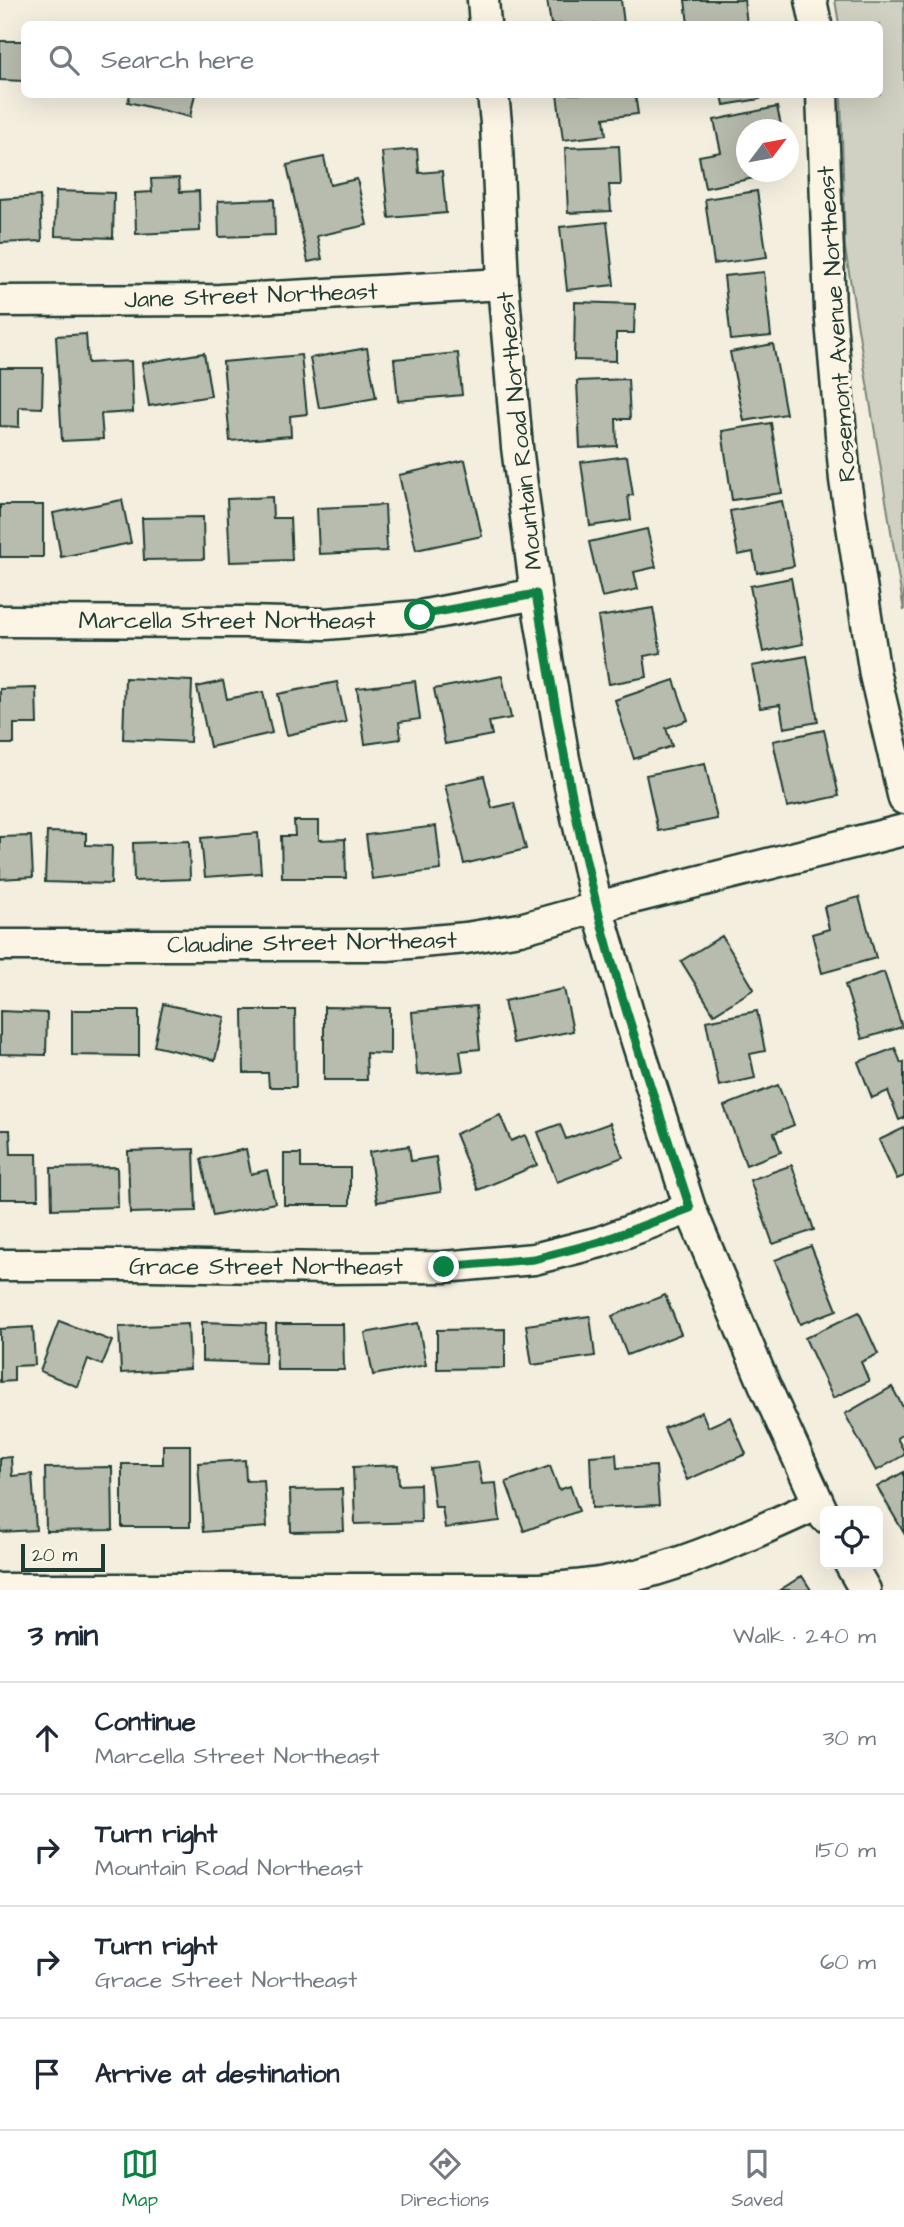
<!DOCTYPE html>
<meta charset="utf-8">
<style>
body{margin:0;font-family:"Architects Daughter",sans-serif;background:#f6f6f7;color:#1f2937}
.controls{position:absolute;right:21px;bottom:21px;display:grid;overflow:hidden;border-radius:10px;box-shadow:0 7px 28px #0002}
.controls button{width:63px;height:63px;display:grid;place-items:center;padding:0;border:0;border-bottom:2px solid #e0e1e3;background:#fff;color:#1f2937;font:35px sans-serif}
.compass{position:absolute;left:736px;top:119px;width:63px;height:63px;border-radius:50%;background:#fff;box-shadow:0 7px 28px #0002;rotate:58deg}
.scale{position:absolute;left:21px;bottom:18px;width:84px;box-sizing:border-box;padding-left:7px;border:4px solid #1f3d34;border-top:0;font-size:19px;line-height:24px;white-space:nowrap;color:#1f3d34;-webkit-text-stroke:5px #fcf5e5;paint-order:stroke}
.stop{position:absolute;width:21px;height:21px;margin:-16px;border:5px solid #0b8043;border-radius:50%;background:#fff}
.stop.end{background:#0b8043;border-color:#fff;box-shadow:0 2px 7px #0008}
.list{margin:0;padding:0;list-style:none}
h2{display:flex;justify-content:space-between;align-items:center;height:91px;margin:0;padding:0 28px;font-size:30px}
h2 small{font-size:23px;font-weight:400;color:#747a83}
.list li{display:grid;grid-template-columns:46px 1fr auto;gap:21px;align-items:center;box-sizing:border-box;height:112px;padding:0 28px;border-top:2px solid #e0e1e3}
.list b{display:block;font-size:26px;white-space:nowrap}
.list p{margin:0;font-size:23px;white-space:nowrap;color:#747a83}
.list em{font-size:23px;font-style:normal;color:#747a83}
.icon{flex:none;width:38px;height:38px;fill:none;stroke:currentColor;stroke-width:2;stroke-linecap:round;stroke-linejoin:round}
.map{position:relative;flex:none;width:904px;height:1590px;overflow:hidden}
.search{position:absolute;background:#fff;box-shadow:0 7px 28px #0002;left:21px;right:21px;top:21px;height:77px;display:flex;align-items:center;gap:18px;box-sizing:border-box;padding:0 24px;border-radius:10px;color:#747a83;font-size:26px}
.sheet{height:539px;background:#fff}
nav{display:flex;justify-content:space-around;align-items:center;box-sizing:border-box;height:98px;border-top:2px solid #e0e1e3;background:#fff;font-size:19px;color:#747a83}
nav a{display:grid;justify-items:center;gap:4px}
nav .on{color:#0b8043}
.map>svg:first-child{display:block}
.green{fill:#d0d1c2;stroke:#78877b;stroke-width:2}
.building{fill:#b8bcae;stroke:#1f3d34;stroke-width:2}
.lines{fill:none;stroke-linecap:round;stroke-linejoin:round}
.minor-casing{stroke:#1f3d34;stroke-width:35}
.minor{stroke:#fcf5e5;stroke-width:30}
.route{stroke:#0b8043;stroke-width:9}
.labels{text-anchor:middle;stroke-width:7;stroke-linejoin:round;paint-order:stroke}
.street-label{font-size:24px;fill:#1f3d34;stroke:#fcf5e5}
</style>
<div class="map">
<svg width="904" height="1590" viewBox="0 0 904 1590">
<rect width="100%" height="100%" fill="#f3eede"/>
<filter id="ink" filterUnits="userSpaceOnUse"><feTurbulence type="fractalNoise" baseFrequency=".0143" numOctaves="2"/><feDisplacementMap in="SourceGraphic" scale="14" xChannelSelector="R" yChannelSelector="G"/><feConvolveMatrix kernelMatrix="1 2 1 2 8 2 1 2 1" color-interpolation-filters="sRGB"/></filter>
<g filter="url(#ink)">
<!-- green -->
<path class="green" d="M 835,0 L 904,0 L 904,611 L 845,248 L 841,95 L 880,94 L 880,24 L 839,24 Z"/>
<!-- building -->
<path class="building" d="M 547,0 L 621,0 L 624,24 L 551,24 Z
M 685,0 L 744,0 L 747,24 L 688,24 Z
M 0,41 L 24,41 L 24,81 L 0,80 Z
M 130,94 L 195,94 L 190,117 L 128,102 Z
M 557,94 L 635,94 L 638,114 L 604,118 L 606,135 L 563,140 Z
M 722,94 L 759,94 L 760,99 L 724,105 Z
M 777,107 L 782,130 L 746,130 L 746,172 L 763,172 L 764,176 L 705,188 L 699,156 L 721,152 L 714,120 Z
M 619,146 L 621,185 L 609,185 L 611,211 L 568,213 L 565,148 Z
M 417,149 L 419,173 L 442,171 L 446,213 L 389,218 L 382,152 Z
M 324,157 L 330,185 L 357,179 L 367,225 L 317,236 L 322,259 L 308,262 L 287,165 Z
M 179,178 L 180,192 L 199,191 L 200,231 L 136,234 L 135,193 L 152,192 L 151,179 Z
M 56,191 L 114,193 L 113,238 L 55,236 Z
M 757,191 L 767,257 L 714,264 L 705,199 Z
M 40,196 L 42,241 L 0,243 L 0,199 Z
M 274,199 L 275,235 L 219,237 L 218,201 Z
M 607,222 L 614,285 L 567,290 L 560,227 Z
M 764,272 L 771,336 L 731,340 L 724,276 Z
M 575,302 L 635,304 L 634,333 L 616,333 L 616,361 L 574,360 Z
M 86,334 L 88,363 L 131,361 L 133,412 L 101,414 L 103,439 L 62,441 L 56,336 Z
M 773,344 L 786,414 L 744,421 L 730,352 Z
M 367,348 L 376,398 L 319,408 L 310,358 Z
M 204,353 L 211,396 L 149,406 L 142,363 Z
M 458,353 L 462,395 L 398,401 L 394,359 Z
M 301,355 L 307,414 L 290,416 L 291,436 L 230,441 L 223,362 Z
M 0,368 L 43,368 L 42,408 L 19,407 L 19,427 L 0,426 Z
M 628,379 L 630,419 L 616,419 L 617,446 L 580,448 L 577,381 Z
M 771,423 L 782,493 L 732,500 L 722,431 Z
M 627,456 L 633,495 L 628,496 L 631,520 L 590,526 L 581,462 Z
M 465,460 L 482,536 L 416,550 L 399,475 Z
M 272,497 L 273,518 L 290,518 L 292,560 L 230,562 L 227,499 Z
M 122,500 L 131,543 L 61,557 L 53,513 Z
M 782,501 L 794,566 L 757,573 L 753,552 L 738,555 L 730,511 Z
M 0,505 L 43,505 L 43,557 L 0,557 Z
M 385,505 L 387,551 L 319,554 L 317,508 Z
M 203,517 L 204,559 L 144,560 L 142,518 Z
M 647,529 L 656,567 L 634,572 L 638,589 L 602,597 L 589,542 Z
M 791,578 L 803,644 L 763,652 L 750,586 Z
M 653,608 L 661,653 L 644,656 L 647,677 L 609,684 L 598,617 Z
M 807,656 L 818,722 L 784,728 L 780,705 L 760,708 L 752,666 Z
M 502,676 L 511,718 L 489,722 L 492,735 L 445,744 L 434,689 Z
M 125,678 L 192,681 L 190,742 L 123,739 Z
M 674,680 L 688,720 L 666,728 L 672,746 L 634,759 L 615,700 Z
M 223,681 L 227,699 L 263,692 L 272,733 L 210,747 L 197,687 Z
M 415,681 L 420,719 L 399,722 L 401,739 L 365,744 L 357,688 Z
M 337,682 L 346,722 L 287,735 L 278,694 Z
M 36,688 L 37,724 L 14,724 L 14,744 L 0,744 L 0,689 Z
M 824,730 L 839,796 L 787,807 L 773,741 Z
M 705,763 L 717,819 L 658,831 L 646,775 Z
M 484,776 L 492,808 L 514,803 L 526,849 L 464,864 L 445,785 Z
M 294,821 L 319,821 L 319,840 L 345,839 L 346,878 L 282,878 L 281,836 L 295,836 Z
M 436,826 L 441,870 L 372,879 L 366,835 Z
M 47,832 L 86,833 L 86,845 L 112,846 L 111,884 L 45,882 Z
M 258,833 L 261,873 L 205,877 L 201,838 Z
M 31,836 L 33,877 L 0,879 L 0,837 Z
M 189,841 L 190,879 L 134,881 L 133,843 Z
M 859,897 L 876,958 L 822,973 L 812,934 L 829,929 L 824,907 Z
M 722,936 L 754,989 L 714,1014 L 681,961 Z
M 884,972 L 902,1027 L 862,1039 L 845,985 Z
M 564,989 L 573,1031 L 513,1043 L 504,1001 Z
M 163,1004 L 225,1017 L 215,1060 L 154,1046 Z
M 476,1006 L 480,1049 L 460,1051 L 463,1071 L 417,1075 L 412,1012 Z
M 324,1007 L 390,1008 L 390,1054 L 366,1053 L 367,1080 L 324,1080 Z
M 72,1010 L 139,1010 L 139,1056 L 72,1055 Z
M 243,1010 L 295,1010 L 296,1087 L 269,1087 L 268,1073 L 244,1073 Z
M 0,1011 L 47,1013 L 46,1055 L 0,1054 Z
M 757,1011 L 765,1051 L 750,1054 L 755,1078 L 719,1086 L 706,1021 Z
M 895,1048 L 901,1063 L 904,1062 L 904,1118 L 899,1120 L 888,1091 L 872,1098 L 858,1062 Z
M 778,1085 L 794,1125 L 774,1133 L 781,1152 L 746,1165 L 724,1106 Z
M 500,1115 L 511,1141 L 525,1135 L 537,1165 L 478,1190 L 455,1134 Z
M 610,1123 L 623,1157 L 557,1182 L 538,1132 L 560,1124 L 566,1139 Z
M 904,1128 L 904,1176 L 897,1179 L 879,1140 Z
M 0,1130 L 10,1130 L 11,1154 L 37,1154 L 38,1199 L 0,1199 Z
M 409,1146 L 411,1161 L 436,1157 L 441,1192 L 377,1202 L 369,1152 Z
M 194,1149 L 196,1211 L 130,1213 L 128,1151 Z
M 246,1149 L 251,1174 L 267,1170 L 275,1203 L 213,1216 L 201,1159 Z
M 284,1154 L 301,1154 L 301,1168 L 350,1168 L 350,1205 L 284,1205 Z
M 792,1165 L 814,1230 L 773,1244 L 750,1180 Z
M 117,1167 L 118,1207 L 52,1209 L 51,1168 Z
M 811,1246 L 837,1310 L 800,1324 L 775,1260 Z
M 665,1295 L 681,1334 L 627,1355 L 612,1316 Z
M 859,1312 L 878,1354 L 861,1362 L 869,1381 L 833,1398 L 805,1338 Z
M 590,1316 L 595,1356 L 532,1365 L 526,1325 Z
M 59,1321 L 112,1341 L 102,1365 L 88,1359 L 78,1387 L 40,1371 Z
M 202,1322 L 266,1324 L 265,1363 L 202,1361 Z
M 418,1323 L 426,1365 L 373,1375 L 365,1333 Z
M 188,1324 L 190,1369 L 121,1373 L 119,1327 Z
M 276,1324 L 343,1324 L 344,1370 L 277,1370 Z
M 33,1327 L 35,1365 L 14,1366 L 14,1381 L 0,1382 L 0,1329 Z
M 505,1329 L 505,1368 L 437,1369 L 437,1330 Z
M 892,1387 L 904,1409 L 904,1433 L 897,1438 L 904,1451 L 904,1455 L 876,1471 L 845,1414 Z
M 702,1412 L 708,1427 L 730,1417 L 746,1454 L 687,1480 L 664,1428 Z
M 163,1445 L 190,1445 L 190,1527 L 122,1527 L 122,1464 L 163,1464 Z
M 616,1454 L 617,1468 L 656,1466 L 659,1505 L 592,1508 L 590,1456 Z
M 11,1457 L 12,1476 L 32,1474 L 36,1530 L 0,1532 L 0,1458 Z
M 245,1460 L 246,1481 L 264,1480 L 267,1527 L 203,1532 L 198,1463 Z
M 478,1462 L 482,1484 L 496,1483 L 500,1521 L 445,1528 L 442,1507 L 435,1507 L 430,1468 Z
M 398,1465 L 399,1485 L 420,1484 L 421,1522 L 355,1524 L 353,1467 Z
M 550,1466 L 559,1490 L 570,1486 L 579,1511 L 524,1531 L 506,1482 Z
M 112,1467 L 113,1530 L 46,1531 L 45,1468 Z
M 904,1472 L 904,1533 L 877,1487 Z
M 342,1489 L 344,1531 L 291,1532 L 290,1490 Z
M 802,1576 L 811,1590 L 780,1590 Z"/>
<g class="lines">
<defs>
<path id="minor" d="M 483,0 L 485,24
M 811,0 L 816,24
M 493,94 L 496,123 L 503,284 L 517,447 L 536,594 L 564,759 L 597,907 L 631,1023 L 690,1208 L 765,1386 L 825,1517
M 822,94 L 830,310 L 845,480 L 875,675 L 904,799
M 0,301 L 220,300 L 503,284
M 0,621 L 245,622 L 326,624 L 420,616 L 536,594
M 0,945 L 387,945 L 466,938 L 520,929 L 624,900 L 904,830
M 0,1265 L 151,1265 L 327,1268 L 444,1267 L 534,1259 L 600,1242 L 690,1208
M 850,1564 L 865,1590
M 0,1589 L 540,1589 C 561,1587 583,1586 605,1582 C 675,1570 753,1534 818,1504"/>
</defs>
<!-- minor casing -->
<use href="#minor" class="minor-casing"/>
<!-- minor -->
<use href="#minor" class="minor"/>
</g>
</g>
<g class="lines" filter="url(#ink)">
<!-- route -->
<path class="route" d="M 420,615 L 536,594 C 554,699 571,804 597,907 C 623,1009 658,1108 690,1208 L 600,1242 L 534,1259 L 444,1267"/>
</g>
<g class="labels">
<!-- street labels -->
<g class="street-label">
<text transform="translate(251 295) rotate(-2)" y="8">Jane Street Northeast</text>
<text transform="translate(836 324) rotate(-94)" y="8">Rosemont Avenue Northeast</text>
<text transform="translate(519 431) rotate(-96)" y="8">Mountain Road Northeast</text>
<text x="227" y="628">Marcella Street Northeast</text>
<text transform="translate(312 942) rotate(-1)" y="8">Claudine Street Northeast</text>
<text x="266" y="1274">Grace Street Northeast</text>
</g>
</g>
</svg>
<div class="controls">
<button><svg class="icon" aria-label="locate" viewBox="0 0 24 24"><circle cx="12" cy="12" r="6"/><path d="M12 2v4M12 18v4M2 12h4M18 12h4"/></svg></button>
</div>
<svg class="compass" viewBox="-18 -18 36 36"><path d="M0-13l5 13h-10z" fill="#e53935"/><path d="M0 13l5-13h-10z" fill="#747a83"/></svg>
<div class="scale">20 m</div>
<div class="stop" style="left:420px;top:615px"></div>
<div class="stop end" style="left:444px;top:1267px"></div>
<div class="search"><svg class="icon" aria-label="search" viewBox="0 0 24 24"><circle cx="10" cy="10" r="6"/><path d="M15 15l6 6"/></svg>Search here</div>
</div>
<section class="sheet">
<h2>3 min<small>Walk · 240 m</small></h2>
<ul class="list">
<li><svg class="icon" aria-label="ahead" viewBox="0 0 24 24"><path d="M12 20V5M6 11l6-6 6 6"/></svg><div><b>Continue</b><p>Marcella Street Northeast</p></div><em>30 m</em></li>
<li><svg class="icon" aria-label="right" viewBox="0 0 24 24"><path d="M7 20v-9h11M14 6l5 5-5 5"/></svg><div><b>Turn right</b><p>Mountain Road Northeast</p></div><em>150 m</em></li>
<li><svg class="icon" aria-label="right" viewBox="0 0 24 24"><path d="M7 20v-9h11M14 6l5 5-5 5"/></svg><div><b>Turn right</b><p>Grace Street Northeast</p></div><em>60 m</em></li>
<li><svg class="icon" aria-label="arrive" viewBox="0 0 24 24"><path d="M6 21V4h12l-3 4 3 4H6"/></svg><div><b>Arrive at destination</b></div></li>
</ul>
</section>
<nav>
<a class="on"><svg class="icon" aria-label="map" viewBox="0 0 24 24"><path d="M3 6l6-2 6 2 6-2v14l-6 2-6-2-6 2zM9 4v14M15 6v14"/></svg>Map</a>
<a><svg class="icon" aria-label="directions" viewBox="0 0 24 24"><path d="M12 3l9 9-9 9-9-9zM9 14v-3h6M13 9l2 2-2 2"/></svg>Directions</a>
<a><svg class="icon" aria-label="saved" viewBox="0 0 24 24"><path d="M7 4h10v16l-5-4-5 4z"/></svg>Saved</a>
</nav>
